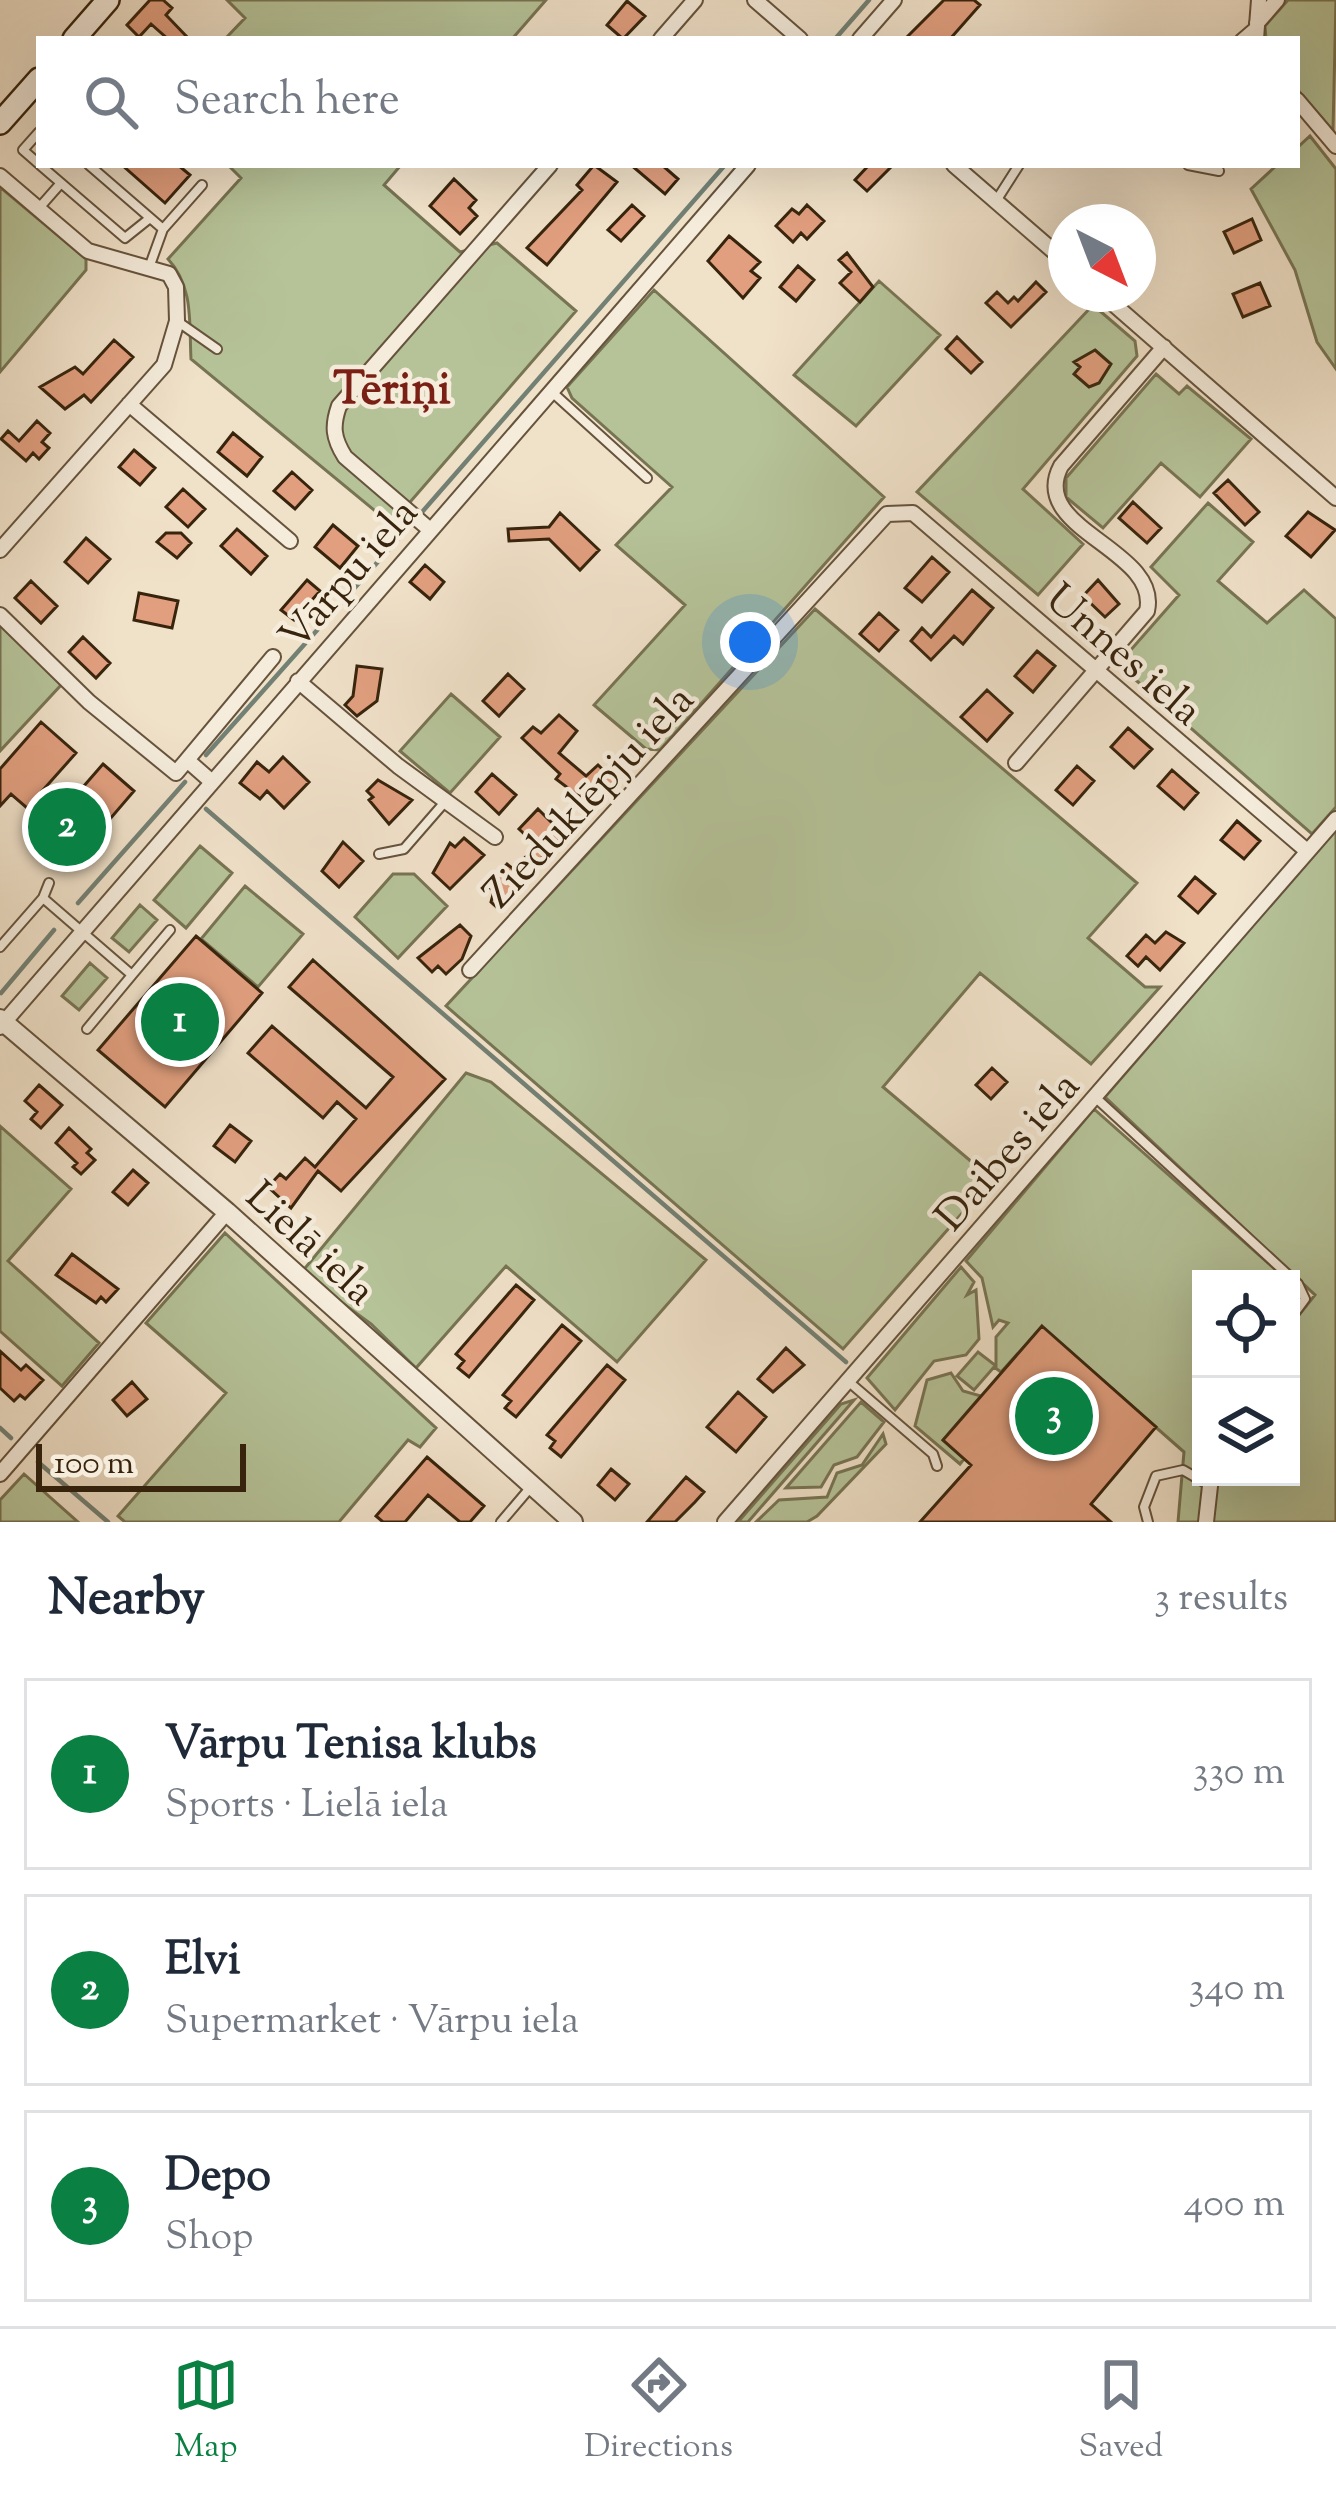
<!DOCTYPE html>
<meta charset="utf-8">
<style>
body{margin:0;font-family:"Sorts Mill Goudy",serif;background:#f2f2f3;color:#1f2937}
.controls{position:absolute;right:36px;bottom:36px;display:grid;overflow:hidden;border-radius:0px;box-shadow:0 12px 48px #0002}
.controls button{width:108px;height:108px;display:grid;place-items:center;padding:0;border:0;border-bottom:3px solid #e0e1e3;background:#fff;color:#1f2937;font:60px sans-serif}
.compass{position:absolute;left:1048px;top:204px;width:108px;height:108px;border-radius:50%;background:#fff;box-shadow:0 12px 48px #0002;rotate:138deg}
.scale{position:absolute;left:36px;bottom:30px;width:210px;box-sizing:border-box;padding-left:12px;border:6px solid #38240d;border-top:0;font-size:33px;line-height:42px;white-space:nowrap;color:#38240d;-webkit-text-stroke:9px #f5ecdc;paint-order:stroke}
.you{position:absolute;left:750px;top:642px;width:42px;height:42px;margin:-30px;border:9px solid #fff;border-radius:50%;background:#1a73e8;box-shadow:0 0 0 18px #1a73e833}
.badge{display:grid;place-items:center;width:78px;height:78px;border-radius:50%;background:#0b8043;color:#fff;font-size:39px;font-weight:700}
.pin{position:absolute;translate:-50% -50%;border:6px solid #fff;box-shadow:0 3px 12px #0006}
.list{margin:0;padding:0;list-style:none}
h2{display:flex;justify-content:space-between;align-items:center;height:156px;margin:0;padding:0 48px;font-size:51px}
h2 small{font-size:39px;font-weight:400;color:#747a83}
.list li{display:grid;grid-template-columns:78px 1fr auto;gap:36px;align-items:center;box-sizing:border-box;height:192px;margin:0 24px 24px;padding:0 24px;border:3px solid #e0e1e3;border-radius:0px}
.list b{display:block;font-size:45px;white-space:nowrap}
.list p{margin:0;font-size:39px;white-space:nowrap;color:#747a83}
.list em{font-size:39px;font-style:normal;color:#747a83}
.icon{flex:none;width:66px;height:66px;fill:none;stroke:currentColor;stroke-width:2;stroke-linecap:round;stroke-linejoin:round}
.map{position:relative;flex:none;width:1336px;height:1522px;overflow:hidden}
.search{position:absolute;background:#fff;box-shadow:0 12px 48px #0002;left:36px;right:36px;top:36px;height:132px;display:flex;align-items:center;gap:30px;box-sizing:border-box;padding:0 42px;border-radius:0px;color:#747a83;font-size:45px}
.sheet{height:804px;background:#fff}
nav{display:flex;justify-content:space-around;align-items:center;box-sizing:border-box;height:168px;border-top:3px solid #e0e1e3;background:#fff;font-size:33px;color:#747a83}
nav a{display:grid;justify-items:center;gap:6px}
nav .on{color:#0b8043}
.map>svg:first-child{display:block}
.green{fill:#b6c399;stroke:#777453;stroke-width:3}
.lines{fill:none;stroke-linecap:round;stroke-linejoin:round}
.stream{stroke:#738074;stroke-width:4.5}
.building{fill:#e19f7f;stroke:#38240d;stroke-width:3}
.service-casing{stroke:#66533c;stroke-width:12}
.minor-casing{stroke:#66533c;stroke-width:18}
.tertiary-casing{stroke:#66533c;stroke-width:22}
.secondary-casing{stroke:#38240d;stroke-width:26}
.service{stroke:#f5ecdc;stroke-width:8}
.minor{stroke:#f5ecdc;stroke-width:14}
.tertiary{stroke:#f5ecdc;stroke-width:18}
.secondary{stroke:#f5ecdc;stroke-width:21}
.labels{text-anchor:middle;stroke-width:9;stroke-linejoin:round;paint-order:stroke}
.street-label{font-size:42px;fill:#38240d;stroke:#f5ecdc}
.neighbourhood-label{font-size:45px;font-weight:bold;fill:#7a1f14;stroke:#f5ecdc}
</style>
<div class="map">
<svg width="1336" height="1522" viewBox="0 0 1336 1522">
<rect width="100%" height="100%" fill="#f0e1c9"/>
<filter id="stains"><feTurbulence type="fractalNoise" baseFrequency=".00167" numOctaves="4"/><feColorMatrix values="0 0 0 0 .2 0 0 0 0 .09 0 0 0 0 .02 0 0 0 .5 -.17"/></filter>
<radialGradient id="worn" r=".72"><stop offset=".6" stop-color="#630" stop-opacity="0"/><stop offset="1" stop-color="#630" stop-opacity=".3"/></radialGradient>
<!-- green -->
<path class="green" d="M 227,0 L 546,0 L 512,39 L 225,39 L 245,18 Z
M 1288,0 L 1336,0 L 1333,131 L 1297,89 L 1297,39 L 1266,39 L 1265,26 Z
M 1310,136 L 1336,169 L 1336,369 L 1317,342 L 1295,270 L 1251,189 L 1277,165 L 1297,165 L 1297,148 Z
M 228,165 L 401,165 L 384,185 L 460,252 L 497,243 L 576,311 L 391,524 L 191,359 C 189,323 194,287 168,259 L 241,178 Z
M 0,187 L 86,259 L 86,270 L 0,372 Z
M 879,281 L 940,335 L 856,426 L 794,375 Z
M 654,290 L 884,497 L 660,750 L 646,749 L 594,705 L 685,605 L 616,545 L 672,487 L 572,398 L 567,387 Z
M 1093,305 L 1135,341 L 1137,356 L 1023,489 L 1083,544 L 1038,595 L 917,492 Z
M 1156,374 L 1179,394 L 1187,386 L 1251,439 L 1200,497 L 1161,463 L 1103,528 L 1066,497 L 1066,478 Z
M 1208,503 L 1253,542 L 1218,581 L 1267,623 L 1304,590 L 1336,619 L 1336,807 L 1312,834 L 1130,675 L 1129,652 L 1179,595 L 1151,567 Z
M 815,609 L 1137,883 L 1088,938 L 1145,987 L 1160,987 L 1091,1064 L 980,973 L 883,1087 L 992,1179 L 843,1349 L 446,1006 Z
M 0,625 L 62,684 L 0,751 Z
M 451,694 L 500,737 L 450,793 L 400,751 Z
M 1336,829 L 1336,1522 L 1211,1522 L 1215,1477 L 1291,1477 L 1291,1325 L 1315,1295 L 1105,1097 Z
M 200,846 L 232,873 L 186,928 L 154,900 Z
M 393,874 L 414,874 L 447,906 L 398,958 L 355,917 Z
M 245,886 L 303,934 L 258,987 L 201,939 Z
M 140,905 L 157,920 L 129,952 L 112,938 Z
M 90,963 L 107,978 L 79,1010 L 62,996 Z
M 466,1073 L 491,1082 L 706,1260 L 617,1362 L 506,1266 L 416,1368 L 371,1324 L 301,1273 Z
M 1094,1109 L 1286,1279 L 1201,1279 L 1205,1477 L 1200,1522 L 1178,1522 L 1184,1452 L 1042,1327 L 1001,1372 L 994,1367 L 974,1390 L 957,1376 L 978,1352 L 996,1366 L 996,1337 L 1008,1323 L 999,1320 L 993,1327 L 982,1278 L 966,1261 Z
M 0,1126 L 71,1189 L 8,1261 L 99,1343 L 62,1386 L 0,1331 Z
M 225,1233 L 436,1428 L 420,1447 L 408,1440 L 339,1522 L 125,1522 L 118,1516 L 226,1393 L 146,1323 Z
M 961,1267 L 974,1282 L 967,1295 L 976,1290 L 979,1339 L 966,1355 L 934,1361 L 895,1410 L 867,1378 Z
M 951,1373 L 963,1391 L 981,1396 L 943,1440 L 964,1459 L 960,1464 L 915,1426 L 927,1380 Z
M 854,1400 L 748,1522 L 738,1522 L 841,1404 Z
M 861,1402 L 884,1422 L 857,1457 L 834,1465 L 821,1487 L 786,1488 Z
M 883,1434 L 886,1444 L 817,1516 L 807,1522 L 756,1522 L 779,1500 L 827,1497 L 837,1473 L 862,1465 Z
M 24,1474 L 78,1522 L 0,1522 L 0,1500 Z"/>
<g class="lines">
<!-- stream -->
<path class="stream" d="M 835,39 L 869,0
M 423,511 L 725,165
M 206,755 L 407,529
M 206,809 L 846,1362
M 78,903 L 185,782
M 1,993 L 54,930
M 0,1428 L 11,1438
M 38,1462 L 108,1522"/>
</g>
<!-- building -->
<path class="building" d="M 150,0 L 163,0 L 172,8 L 166,15 L 189,39 L 168,39 L 151,24 L 139,37 L 127,25 Z
M 944,0 L 974,0 L 980,5 L 950,39 L 905,39 Z
M 627,1 L 645,16 L 623,39 L 607,25 Z
M 122,165 L 178,165 L 190,175 L 165,203 Z
M 594,165 L 617,182 L 547,265 L 527,248 L 582,190 L 577,185 Z
M 631,165 L 662,165 L 678,179 L 665,194 Z
M 869,165 L 893,165 L 867,191 L 855,180 Z
M 454,179 L 476,200 L 469,208 L 477,216 L 460,234 L 430,206 Z
M 632,205 L 644,216 L 621,241 L 608,230 Z
M 807,205 L 824,221 L 807,239 L 801,233 L 793,242 L 776,226 L 792,209 L 799,214 Z
M 1252,219 L 1261,240 L 1234,253 L 1224,232 Z
M 729,236 L 760,262 L 751,271 L 760,278 L 743,298 L 708,261 Z
M 847,253 L 873,287 L 860,302 L 840,283 L 851,272 L 839,260 Z
M 798,266 L 814,280 L 796,301 L 780,287 Z
M 1036,282 L 1046,292 L 1011,327 L 986,303 L 997,292 L 1008,303 L 1014,297 L 1018,301 Z
M 1260,283 L 1270,306 L 1243,317 L 1233,294 Z
M 957,337 L 982,362 L 971,373 L 946,349 Z
M 114,340 L 133,357 L 91,402 L 84,395 L 65,409 L 40,387 L 75,367 L 83,374 Z
M 1095,350 L 1111,364 L 1099,383 L 1089,387 L 1074,374 L 1080,367 L 1074,362 Z
M 37,421 L 50,433 L 42,442 L 49,448 L 39,459 L 33,453 L 26,461 L 1,439 L 8,431 L 19,441 Z
M 233,433 L 262,457 L 247,476 L 218,452 Z
M 134,450 L 155,468 L 140,485 L 119,467 Z
M 292,472 L 312,490 L 295,509 L 274,491 Z
M 1228,480 L 1259,512 L 1245,525 L 1214,493 Z
M 183,489 L 205,509 L 188,527 L 166,507 Z
M 1133,502 L 1161,528 L 1147,543 L 1119,518 Z
M 1308,512 L 1335,530 L 1311,557 L 1286,536 Z
M 560,513 L 599,550 L 580,570 L 549,539 L 509,541 L 508,529 L 549,527 Z
M 333,525 L 358,546 L 340,568 L 315,547 Z
M 237,529 L 267,556 L 251,574 L 221,546 Z
M 166,533 L 181,533 L 191,543 L 177,558 L 157,542 Z
M 86,538 L 110,559 L 88,583 L 65,562 Z
M 932,557 L 949,572 L 922,602 L 905,588 Z
M 425,565 L 444,582 L 430,599 L 410,582 Z
M 307,580 L 320,591 L 294,620 L 281,610 Z
M 1098,580 L 1119,604 L 1105,617 L 1083,596 Z
M 31,581 L 57,606 L 41,623 L 15,598 Z
M 972,590 L 993,608 L 963,644 L 954,636 L 931,660 L 911,641 L 922,628 L 931,637 Z
M 139,593 L 178,601 L 172,628 L 134,620 Z
M 879,613 L 898,630 L 879,651 L 860,634 Z
M 83,637 L 110,663 L 96,678 L 69,652 Z
M 1037,651 L 1055,666 L 1033,692 L 1015,676 Z
M 357,666 L 382,669 L 377,701 L 357,716 L 345,705 L 353,696 Z
M 508,674 L 524,689 L 499,716 L 483,701 Z
M 987,690 L 1012,713 L 987,741 L 961,717 Z
M 559,715 L 577,731 L 559,753 L 586,776 L 598,765 L 616,782 L 593,807 L 556,779 L 560,774 L 522,738 L 533,727 L 541,733 Z
M 41,722 L 76,753 L 27,808 L 11,794 L 0,806 L 0,769 Z
M 1128,728 L 1152,749 L 1134,768 L 1111,747 Z
M 283,757 L 309,782 L 284,808 L 267,791 L 260,799 L 240,783 L 257,762 L 269,772 Z
M 103,764 L 134,791 L 68,868 L 36,841 Z
M 1077,766 L 1094,781 L 1073,805 L 1056,790 Z
M 1172,770 L 1198,793 L 1184,809 L 1158,786 Z
M 492,774 L 516,795 L 499,814 L 476,792 Z
M 378,780 L 412,800 L 389,824 L 369,800 L 373,797 L 367,791 Z
M 538,809 L 564,835 L 522,878 L 526,882 L 501,911 L 491,902 L 494,891 L 488,886 L 507,864 L 513,869 L 537,846 L 519,829 Z
M 1237,821 L 1260,841 L 1244,859 L 1221,840 Z
M 464,838 L 484,855 L 450,889 L 433,873 L 450,843 L 455,847 Z
M 343,842 L 363,861 L 339,887 L 322,871 Z
M 1195,877 L 1215,894 L 1198,913 L 1179,896 Z
M 460,925 L 471,936 L 462,959 L 446,974 L 438,966 L 432,972 L 418,958 Z
M 1166,932 L 1184,943 L 1160,970 L 1146,957 L 1138,966 L 1127,956 L 1146,935 L 1155,943 Z
M 196,936 L 262,993 L 165,1107 L 98,1050 Z
M 313,960 L 445,1079 L 341,1191 L 318,1171 L 291,1208 L 268,1187 L 280,1174 L 286,1179 L 305,1158 L 315,1167 L 356,1119 L 337,1102 L 323,1118 L 248,1053 L 272,1026 L 366,1108 L 393,1077 L 289,987 Z
M 992,1068 L 1007,1082 L 991,1099 L 976,1085 Z
M 39,1085 L 62,1105 L 41,1128 L 31,1119 L 37,1112 L 25,1101 Z
M 230,1125 L 251,1141 L 235,1162 L 214,1146 Z
M 69,1128 L 91,1149 L 87,1153 L 95,1160 L 81,1174 L 73,1167 L 77,1163 L 56,1143 Z
M 133,1170 L 148,1183 L 128,1205 L 113,1192 Z
M 72,1254 L 118,1289 L 106,1302 L 101,1297 L 96,1303 L 56,1275 Z
M 516,1285 L 534,1300 L 469,1377 L 458,1368 L 464,1361 L 456,1354 Z
M 562,1325 L 581,1341 L 516,1417 L 505,1408 L 511,1401 L 503,1395 Z
M 1042,1326 L 1156,1427 L 1091,1504 L 1111,1522 L 920,1522 L 971,1465 L 943,1440 Z
M 786,1348 L 804,1365 L 773,1392 L 758,1379 Z
M 0,1351 L 21,1370 L 26,1365 L 43,1380 L 25,1399 L 20,1395 L 14,1401 L 0,1388 Z
M 607,1365 L 625,1380 L 561,1457 L 550,1448 L 555,1441 L 547,1435 Z
M 132,1382 L 147,1399 L 127,1416 L 113,1400 Z
M 738,1392 L 766,1417 L 736,1452 L 707,1427 Z
M 427,1457 L 484,1506 L 470,1522 L 460,1522 L 428,1495 L 405,1522 L 383,1522 L 376,1516 Z
M 611,1469 L 629,1484 L 615,1500 L 598,1485 Z
M 686,1477 L 704,1492 L 695,1502 L 675,1522 L 647,1522 Z"/>
<g class="lines">
<defs>
<path id="service" d="M 1240,39 L 1254,27
M 39,132 L 23,150 L 39,164
M 40,165 L 125,238 L 150,218
M 89,165 L 163,229
M 1188,165 L 1219,171
M 996,201 L 1019,165
M 39,208 L 61,183
M 150,265 L 163,229 L 202,185
M 177,321 L 217,349
M 552,392 L 647,478
M 379,854 L 404,849 L 444,803
M 49,883 L 43,898 L 132,975 L 87,1029
M 0,947 L 43,898
M 132,975 L 170,930
M 1096,1098 L 1298,1284 L 1305,1299 L 1291,1318
M 849,1382 L 933,1454 L 937,1466
M 501,1522 L 530,1488
M 1148,1522 L 1144,1507 L 1156,1476 L 1183,1470 L 1209,1485"/>
<path id="minor" d="M 755,0 L 800,39
M 1257,23 L 1277,0
M 661,39 L 695,0
M 860,39 L 894,0
M 1256,39 L 1259,0
M 1297,100 L 1336,146
M 954,165 L 1066,262
M 0,176 L 88,251 L 169,274 L 176,287 L 177,321 L 164,365 L 0,550
M 1102,294 L 1336,498
M 129,404 L 290,541
M 429,529 L 345,457 C 333,438 332,426 339,406 L 550,165
M 0,615 L 89,702 L 176,773 L 187,760 L 212,782
M 298,681 L 398,766 L 495,837
M 187,760 L 273,657
M 1016,763 L 1147,611 C 1161,549 1027,530 1061,466 L 1164,347
M 470,970 L 887,514 L 913,513 L 1307,851
M 0,1027 L 748,165
M 0,1474 L 227,1212
M 725,1522 L 1336,819
M 1206,1522 L 1210,1486"/>
<path id="tertiary" d="M 0,1019 L 227,1212 L 573,1522"/>
<path id="secondary" d="M 74,39 L 108,0
M 0,123 L 39,79"/>
</defs>
<!-- service casing -->
<use href="#service" class="service-casing"/>
<!-- minor casing -->
<use href="#minor" class="minor-casing"/>
<!-- tertiary casing -->
<use href="#tertiary" class="tertiary-casing"/>
<!-- secondary casing -->
<use href="#secondary" class="secondary-casing"/>
<!-- service -->
<use href="#service" class="service"/>
<!-- minor -->
<use href="#minor" class="minor"/>
<!-- tertiary -->
<use href="#tertiary" class="tertiary"/>
<!-- secondary -->
<use href="#secondary" class="secondary"/>
</g>
<g class="labels">
<!-- street labels -->
<g class="street-label">
<text transform="translate(347 573) rotate(-49)" y="15">Vārpu iela</text>
<text transform="translate(1125 653) rotate(41)" y="15">Unnes iela</text>
<text transform="translate(587 795) rotate(-47)" y="15">Zieduklēpju iela</text>
<text transform="translate(1006 1150) rotate(-49)" y="15">Daibes iela</text>
<text transform="translate(312 1242) rotate(43)" y="15">Lielā iela</text>
</g>
<!-- neighbourhood labels -->
<g class="neighbourhood-label">
<text x="392" y="403">Tēriņi</text>
</g>
</g>
<rect width="100%" height="100%" filter="url(#stains)"/>
<rect width="100%" height="100%" fill="url(#worn)"/>
</svg>
<div class="controls">
<button><svg class="icon" aria-label="locate" viewBox="0 0 24 24"><circle cx="12" cy="12" r="6"/><path d="M12 2v4M12 18v4M2 12h4M18 12h4"/></svg></button>
<button><svg class="icon" aria-label="layers" viewBox="0 0 24 24"><path d="M12 4l9 5-9 5-9-5zM3 14l9 5 9-5"/></svg></button>
</div>
<svg class="compass" viewBox="-18 -18 36 36"><path d="M0-13l5 13h-10z" fill="#e53935"/><path d="M0 13l5-13h-10z" fill="#747a83"/></svg>
<div class="scale">100 m</div>
<div class="you"></div>
<div class="pin badge" style="left:180px;top:1022px">1</div>
<div class="pin badge" style="left:67px;top:827px">2</div>
<div class="pin badge" style="left:1054px;top:1416px">3</div>
<div class="search"><svg class="icon" aria-label="search" viewBox="0 0 24 24"><circle cx="10" cy="10" r="6"/><path d="M15 15l6 6"/></svg>Search here</div>
</div>
<section class="sheet">
<h2>Nearby<small>3 results</small></h2>
<ul class="list">
<li><span class="badge">1</span><div><b>Vārpu Tenisa klubs</b><p>Sports · Lielā iela</p></div><em>330 m</em></li>
<li><span class="badge">2</span><div><b>Elvi</b><p>Supermarket · Vārpu iela</p></div><em>340 m</em></li>
<li><span class="badge">3</span><div><b>Depo</b><p>Shop</p></div><em>400 m</em></li>
</ul>
</section>
<nav>
<a class="on"><svg class="icon" aria-label="map" viewBox="0 0 24 24"><path d="M3 6l6-2 6 2 6-2v14l-6 2-6-2-6 2zM9 4v14M15 6v14"/></svg>Map</a>
<a><svg class="icon" aria-label="directions" viewBox="0 0 24 24"><path d="M12 3l9 9-9 9-9-9zM9 14v-3h6M13 9l2 2-2 2"/></svg>Directions</a>
<a><svg class="icon" aria-label="saved" viewBox="0 0 24 24"><path d="M7 4h10v16l-5-4-5 4z"/></svg>Saved</a>
</nav>
